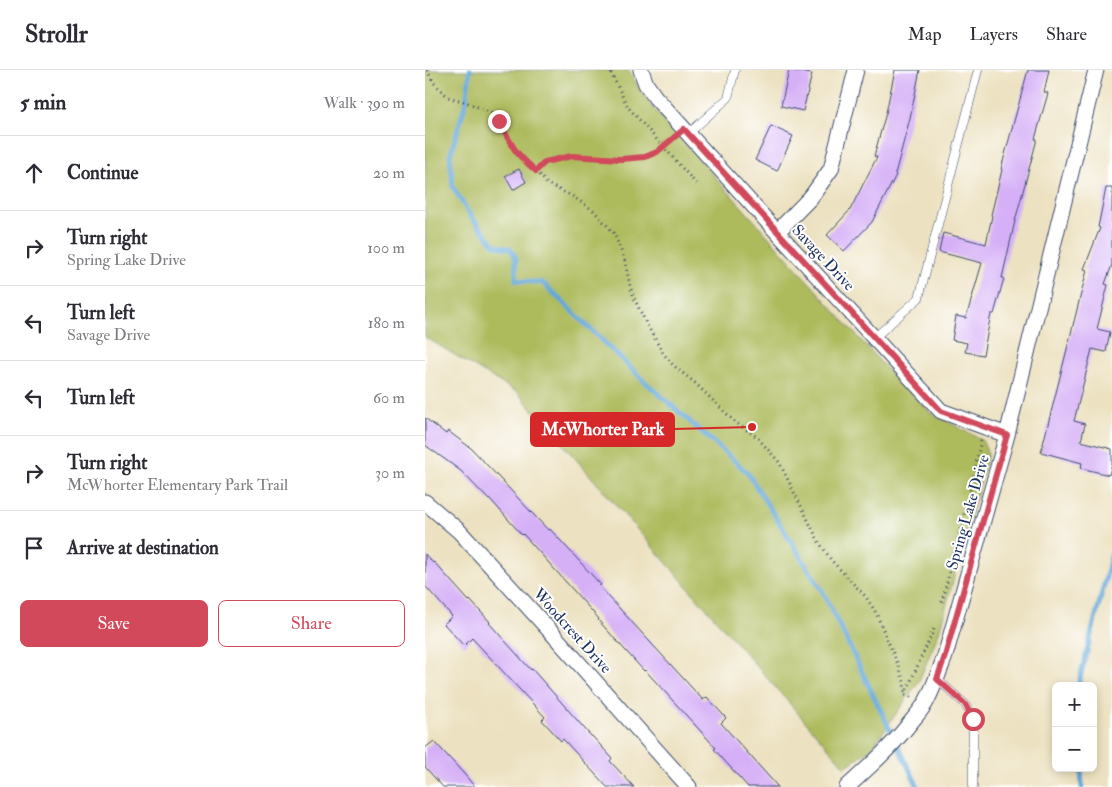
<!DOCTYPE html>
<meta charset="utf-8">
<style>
body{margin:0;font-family:"IM FELL Double Pica",serif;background:#f2f2f3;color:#2b2b33}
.controls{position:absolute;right:15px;bottom:15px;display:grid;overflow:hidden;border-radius:8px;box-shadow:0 2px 8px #0003}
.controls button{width:45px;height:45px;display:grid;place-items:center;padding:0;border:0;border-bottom:1px solid #e1e1e2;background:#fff;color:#2b2b33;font:25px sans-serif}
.stop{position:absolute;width:15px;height:15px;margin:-11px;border:4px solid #d1495b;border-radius:50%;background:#fff}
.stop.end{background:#d1495b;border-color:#fff;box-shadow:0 1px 5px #0008}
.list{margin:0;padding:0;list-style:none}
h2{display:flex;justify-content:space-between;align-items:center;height:65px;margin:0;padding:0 20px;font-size:21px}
h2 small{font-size:16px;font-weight:400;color:#7c7c81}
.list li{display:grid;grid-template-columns:32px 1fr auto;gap:15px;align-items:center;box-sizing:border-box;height:75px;padding:0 20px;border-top:1px solid #e1e1e2}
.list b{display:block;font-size:19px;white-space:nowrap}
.list p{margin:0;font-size:16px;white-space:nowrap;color:#7c7c81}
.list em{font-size:16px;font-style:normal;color:#7c7c81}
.actions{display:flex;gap:10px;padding:15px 20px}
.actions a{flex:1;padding:11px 0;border:1px solid #d1495b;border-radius:8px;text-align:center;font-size:18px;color:#d1495b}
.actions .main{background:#d1495b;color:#fff}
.icon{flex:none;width:28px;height:28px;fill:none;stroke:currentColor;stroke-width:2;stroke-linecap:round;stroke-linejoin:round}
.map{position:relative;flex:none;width:687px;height:717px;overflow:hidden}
header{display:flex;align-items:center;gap:30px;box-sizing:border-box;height:70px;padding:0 25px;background:#fff;border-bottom:1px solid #e1e1e2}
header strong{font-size:24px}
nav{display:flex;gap:28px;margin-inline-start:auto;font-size:18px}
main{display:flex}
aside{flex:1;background:#fff}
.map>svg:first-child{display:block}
.green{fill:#aebb5d;stroke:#64755e}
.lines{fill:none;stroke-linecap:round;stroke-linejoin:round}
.stream{stroke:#62a7d8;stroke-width:5}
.building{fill:#d6b0f7}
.service-casing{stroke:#3a4a6d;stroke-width:9}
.minor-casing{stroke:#3a4a6d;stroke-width:17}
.path{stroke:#3a4a6d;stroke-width:3;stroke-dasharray:1 4;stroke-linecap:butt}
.service{stroke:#fff;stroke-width:8}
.minor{stroke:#fff;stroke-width:15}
.route{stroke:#d1495b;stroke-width:6}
.labels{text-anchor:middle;stroke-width:4;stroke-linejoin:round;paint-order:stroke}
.street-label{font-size:16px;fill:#1b2f5e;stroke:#fff}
.leader{fill:none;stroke:#d62828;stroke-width:2}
.callout-dot{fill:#d62828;stroke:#fff;stroke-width:2}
.callout{fill:#d62828;stroke:#d62828;stroke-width:2}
.callout-label{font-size:18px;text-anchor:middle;font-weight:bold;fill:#fff}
</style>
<header>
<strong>Strollr</strong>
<nav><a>Map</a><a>Layers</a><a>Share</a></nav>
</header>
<main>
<aside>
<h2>5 min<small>Walk · 390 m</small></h2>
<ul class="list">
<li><svg class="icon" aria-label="ahead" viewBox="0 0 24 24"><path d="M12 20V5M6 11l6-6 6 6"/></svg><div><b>Continue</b></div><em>20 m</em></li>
<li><svg class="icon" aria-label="right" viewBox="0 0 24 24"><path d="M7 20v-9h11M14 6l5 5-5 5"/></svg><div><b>Turn right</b><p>Spring Lake Drive</p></div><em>100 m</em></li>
<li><svg class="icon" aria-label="left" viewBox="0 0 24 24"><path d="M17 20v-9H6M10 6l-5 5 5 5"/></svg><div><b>Turn left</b><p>Savage Drive</p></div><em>180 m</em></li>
<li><svg class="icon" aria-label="left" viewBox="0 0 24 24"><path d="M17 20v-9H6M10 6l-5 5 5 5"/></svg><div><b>Turn left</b></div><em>60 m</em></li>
<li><svg class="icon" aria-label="right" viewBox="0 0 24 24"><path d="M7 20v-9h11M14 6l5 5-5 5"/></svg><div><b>Turn right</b><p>McWhorter Elementary Park Trail</p></div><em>30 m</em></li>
<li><svg class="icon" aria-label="arrive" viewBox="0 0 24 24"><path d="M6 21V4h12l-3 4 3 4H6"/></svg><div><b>Arrive at destination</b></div></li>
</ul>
<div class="actions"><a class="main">Save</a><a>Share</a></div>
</aside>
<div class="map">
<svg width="687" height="717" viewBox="0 0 687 717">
<rect width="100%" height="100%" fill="#fff"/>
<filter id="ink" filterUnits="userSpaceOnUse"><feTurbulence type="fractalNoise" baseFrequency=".02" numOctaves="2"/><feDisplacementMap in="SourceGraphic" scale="10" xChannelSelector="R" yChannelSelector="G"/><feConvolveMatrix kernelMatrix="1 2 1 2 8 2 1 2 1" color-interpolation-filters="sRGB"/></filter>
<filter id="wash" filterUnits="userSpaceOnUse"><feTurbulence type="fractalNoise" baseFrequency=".0096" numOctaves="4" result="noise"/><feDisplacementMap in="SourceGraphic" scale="20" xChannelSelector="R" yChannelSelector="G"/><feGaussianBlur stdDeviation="1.12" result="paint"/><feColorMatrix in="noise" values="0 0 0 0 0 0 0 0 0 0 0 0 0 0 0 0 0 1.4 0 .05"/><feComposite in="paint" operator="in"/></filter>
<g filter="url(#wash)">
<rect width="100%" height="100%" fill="#ece1c0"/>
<!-- green -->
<path class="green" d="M 0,0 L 203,0 L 222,31 L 467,305 L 506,343 L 557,370 L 563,384 L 514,562 L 494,611 L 447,678 L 420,697 L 93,323 L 0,267 Z"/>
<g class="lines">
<!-- stream -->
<path class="stream" d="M 45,0 L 41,32 L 25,86 L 28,117 L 46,147 L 70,175 L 86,179 L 91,188 L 91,210 L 118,213 L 218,310 L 322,402 L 398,522 L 493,717
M 653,616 L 687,483
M 656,698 L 657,717"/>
</g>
<g id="blocks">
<!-- building -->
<path class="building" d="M 364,0 L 387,4 L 378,41 L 356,36 Z
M 470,0 L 495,0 L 485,48 L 470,104 L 471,105 L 447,152 L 419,181 L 402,165 L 425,140 L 452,87 L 449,86 L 461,43 Z
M 603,0 L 624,0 L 619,22 L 623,23 L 610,69 L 612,69 L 590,151 L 577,208 L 579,208 L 569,244 L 566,244 L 558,285 L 540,282 L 542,273 L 527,270 L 531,246 L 541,248 L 557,193 L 514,182 L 518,163 L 561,174 L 567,146 L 566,145 L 577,100 L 576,99 Z
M 346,56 L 368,66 L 352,101 L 330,90 Z
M 94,99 L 101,112 L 88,120 L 80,106 Z
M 681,118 L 687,118 L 687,195 L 680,214 L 683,215 L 672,259 L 685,262 L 681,282 L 667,279 L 649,351 L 660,354 L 656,371 L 687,379 L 687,393 L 684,405 L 656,398 L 657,393 L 616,382 L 662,200 L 659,199 L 675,158 L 673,157 Z
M 0,348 L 21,364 L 23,361 L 47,379 L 123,460 L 125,459 L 176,515 L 174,516 L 278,630 L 282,627 L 301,648 L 296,653 L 353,717 L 323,717 L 289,679 L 291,678 L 220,600 L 219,601 L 173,550 L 174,549 L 98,464 L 97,465 L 65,429 L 64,430 L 36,401 L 0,375 Z
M 0,484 L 8,493 L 9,492 L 44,531 L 45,530 L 65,552 L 64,553 L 106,600 L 107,599 L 166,666 L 167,666 L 187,688 L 185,691 L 209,717 L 182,717 L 138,669 L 136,671 L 117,650 L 120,647 L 47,568 L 39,576 L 19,554 L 27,546 L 0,516 Z
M 9,671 L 39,704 L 50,717 L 18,717 L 0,697 L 0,678 Z"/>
</g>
</g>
<g filter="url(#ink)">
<use href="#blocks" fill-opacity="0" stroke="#3a4a6d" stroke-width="1"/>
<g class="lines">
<defs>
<path id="service" d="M 263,64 L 303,28 L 310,0
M 449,268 L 494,228 L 553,0
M 512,609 L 540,634 L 548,649 L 548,717"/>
<path id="minor" d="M 216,0 L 221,14 L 230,27 L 352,162 L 516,341 L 582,365
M 352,162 L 386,127 L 406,99 L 431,0
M 0,432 L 34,461 L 126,562 L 264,717
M 422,717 C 443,698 464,679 482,657 C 488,649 496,641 501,632 C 509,617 514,602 520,586 L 582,365 L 671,0"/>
</defs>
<!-- service casing -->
<use href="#service" class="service-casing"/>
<!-- minor casing -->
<use href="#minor" class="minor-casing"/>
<!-- path -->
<path class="path" d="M 2,0 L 9,13 L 23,27 L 41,32 L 66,43 L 74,51 L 85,73 L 91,82 L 115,105 L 122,114 L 147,126 L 168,140 L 189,163 L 200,191 L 205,216 L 209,228 L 222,255 L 238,283 L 248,295 L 270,313 L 310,352 L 332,367 L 354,392 L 394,472 L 407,491 L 441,527 L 451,543 L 474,597 L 479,612 L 480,625 L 486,627
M 186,3 L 203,37 L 274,117
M 111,101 L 121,92 L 147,87 L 196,89 L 220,87 L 232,82 L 248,69
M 517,532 L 549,404 L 556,370
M 480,624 L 509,559"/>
<!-- service -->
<use href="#service" class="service"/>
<!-- minor -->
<use href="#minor" class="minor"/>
</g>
</g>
<g class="lines" filter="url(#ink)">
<!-- route -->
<path class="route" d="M 74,51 C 78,58 81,66 86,73 C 91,84 102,93 111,101 L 120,92 L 147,86 L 196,89 L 220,87 L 232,82 L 259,59 L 516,341 L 582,365 L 520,586 L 512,609 L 540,634 L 548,649"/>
</g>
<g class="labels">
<!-- street labels -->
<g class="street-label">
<text transform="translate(399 187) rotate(47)" y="6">Savage Drive</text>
<text transform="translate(542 442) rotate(-74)" y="6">Spring Lake Drive</text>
<text transform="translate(148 560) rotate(48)" y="6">Woodcrest Drive</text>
</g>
</g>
<!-- callouts -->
<path class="leader" d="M327 357L249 359"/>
<circle class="callout-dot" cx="327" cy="357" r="5"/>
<rect class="callout" x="106" y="343" width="143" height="33" rx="5"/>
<g class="callout-label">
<text x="178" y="365">McWhorter Park</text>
</g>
</svg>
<div class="controls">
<button>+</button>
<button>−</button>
</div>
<div class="stop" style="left:548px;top:649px"></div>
<div class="stop end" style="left:74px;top:51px"></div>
</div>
</main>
